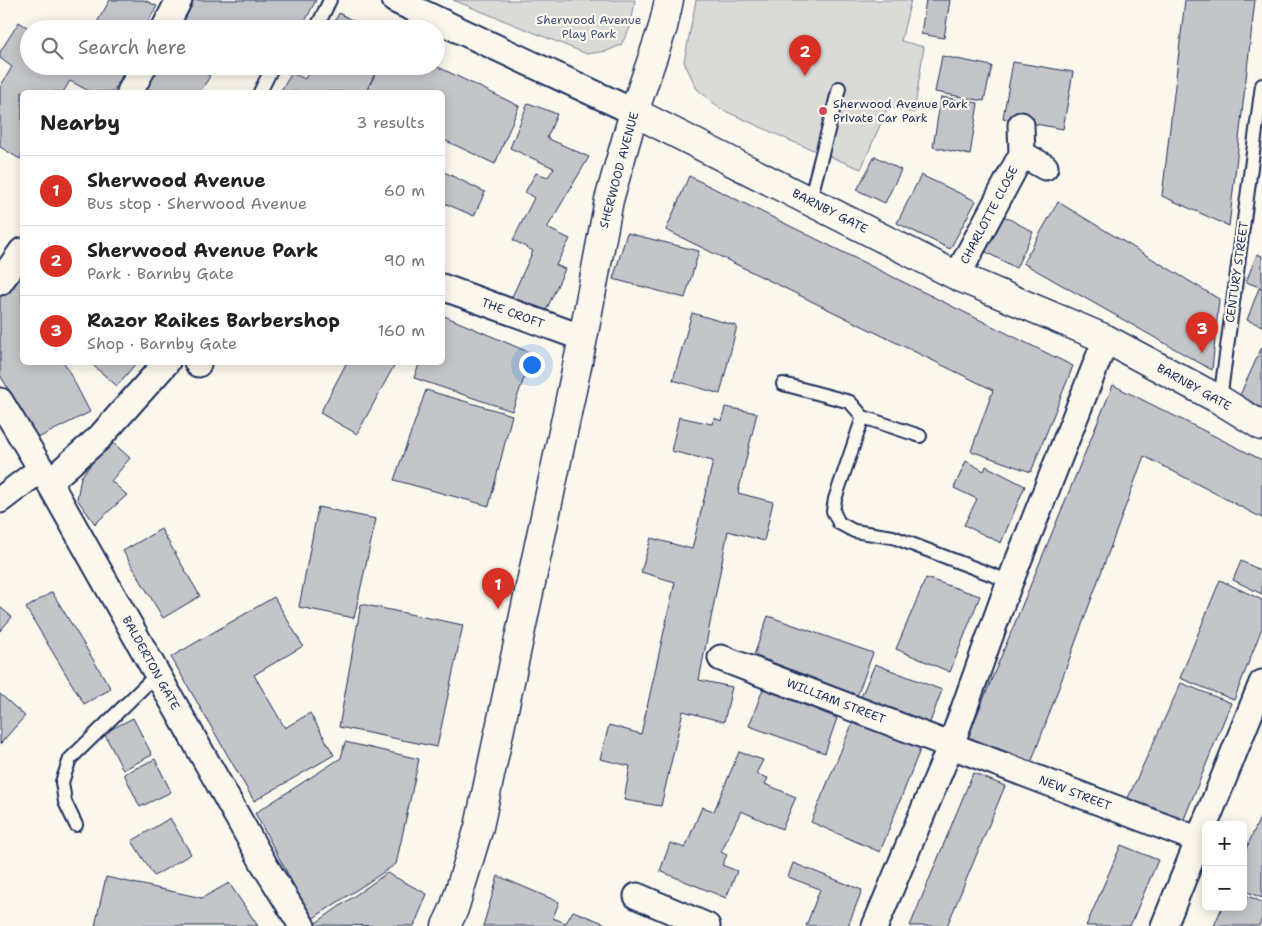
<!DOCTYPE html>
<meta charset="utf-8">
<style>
body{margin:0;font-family:"Shantell Sans",sans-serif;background:#f2f2f2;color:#222}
.controls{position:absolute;right:15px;bottom:15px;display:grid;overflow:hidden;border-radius:8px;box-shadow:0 2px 12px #0003}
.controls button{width:45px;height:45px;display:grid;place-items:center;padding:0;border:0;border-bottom:1px solid #e0e0e0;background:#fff;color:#222;font:25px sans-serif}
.you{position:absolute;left:531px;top:364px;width:18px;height:18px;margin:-12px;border:4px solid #fff;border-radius:50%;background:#1a73e8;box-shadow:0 0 0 8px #1a73e833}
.badge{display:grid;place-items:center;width:32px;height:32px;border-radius:50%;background:#d93025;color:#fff;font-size:16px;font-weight:700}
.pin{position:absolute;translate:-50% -41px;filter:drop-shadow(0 1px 2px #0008)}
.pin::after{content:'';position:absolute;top:26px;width:18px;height:15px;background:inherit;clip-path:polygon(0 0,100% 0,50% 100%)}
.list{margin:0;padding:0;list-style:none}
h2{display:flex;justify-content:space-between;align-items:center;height:65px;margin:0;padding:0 20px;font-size:21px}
h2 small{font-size:16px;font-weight:400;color:#767676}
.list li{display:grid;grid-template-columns:32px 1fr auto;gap:15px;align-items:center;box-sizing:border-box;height:70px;padding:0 20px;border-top:1px solid #e0e0e0}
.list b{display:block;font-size:19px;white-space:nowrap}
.list p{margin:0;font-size:16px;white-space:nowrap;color:#767676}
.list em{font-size:16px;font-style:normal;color:#767676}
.icon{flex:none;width:28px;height:28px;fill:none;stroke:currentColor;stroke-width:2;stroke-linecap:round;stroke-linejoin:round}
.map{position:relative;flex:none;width:1262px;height:926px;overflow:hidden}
.search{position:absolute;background:#fff;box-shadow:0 2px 12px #0003;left:20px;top:20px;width:425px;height:55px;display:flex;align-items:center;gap:12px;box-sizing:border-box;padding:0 18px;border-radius:28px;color:#767676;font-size:19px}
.panel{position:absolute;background:#fff;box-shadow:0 2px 12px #0003;left:20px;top:90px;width:425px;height:275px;border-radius:8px}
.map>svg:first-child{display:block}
.green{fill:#dadad7;stroke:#7a849a}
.building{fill:#c3c5c9;stroke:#1b2f5e}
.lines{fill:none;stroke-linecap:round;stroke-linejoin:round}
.lane-casing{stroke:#1b2f5e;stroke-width:16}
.street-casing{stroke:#1b2f5e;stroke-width:29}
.secondary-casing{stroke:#1b2f5e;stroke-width:31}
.lane{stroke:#fbf7ec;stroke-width:12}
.street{stroke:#fbf7ec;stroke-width:25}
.secondary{stroke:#fbf7ec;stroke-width:28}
.poi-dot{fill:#d1495b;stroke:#fbf7ec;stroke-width:2}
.labels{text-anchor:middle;stroke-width:4.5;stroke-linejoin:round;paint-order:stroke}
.park-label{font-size:12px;fill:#415176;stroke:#fbf7ec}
.poi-label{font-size:12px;fill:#1b2f5e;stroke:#fbf7ec;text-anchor:start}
.street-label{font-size:12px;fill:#1b2f5e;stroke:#fbf7ec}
</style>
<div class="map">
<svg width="1262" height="926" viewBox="0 0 1262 926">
<rect width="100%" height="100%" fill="#fbf7ec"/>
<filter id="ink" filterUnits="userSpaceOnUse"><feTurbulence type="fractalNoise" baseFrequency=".02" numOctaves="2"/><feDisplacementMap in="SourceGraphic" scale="10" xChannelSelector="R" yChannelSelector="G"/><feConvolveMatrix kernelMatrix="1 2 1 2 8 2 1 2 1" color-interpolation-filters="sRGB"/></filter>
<g filter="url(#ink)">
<!-- green -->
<path class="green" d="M 453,0 L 635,0 L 631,26 L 621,45 L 607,51 L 587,54 Z
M 696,0 L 911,0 L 901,41 L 924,47 L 914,113 L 888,107 L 861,169 L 791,141 L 721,109 L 697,89 L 684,62 Z"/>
<!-- building -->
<path class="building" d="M 110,0 L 144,0 L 157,6 L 144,29 L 93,29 Z
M 187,0 L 316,0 L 301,29 L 262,29 L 250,22 L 246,29 L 171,29 Z
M 926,0 L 950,0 L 944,38 L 921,34 Z
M 1185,0 L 1255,0 L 1229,226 L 1162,196 Z
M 339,13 L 368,29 L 331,29 Z
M 19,22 L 30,29 L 29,66 L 115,66 L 124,72 L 113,92 L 91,92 L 70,81 L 63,92 L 22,92 L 22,155 L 20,159 L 0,147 L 0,87 L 12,67 L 0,58 L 0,52 Z
M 942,56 L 992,66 L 984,101 L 935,92 Z
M 1013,62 L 1073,72 L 1063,129 L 1003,118 Z
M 152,66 L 192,66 L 210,76 L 200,92 L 138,92 Z
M 312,66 L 379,66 L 366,92 L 280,92 L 292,73 L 305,79 Z
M 379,66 L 436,66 L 519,106 L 495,164 L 442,139 L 442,92 L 366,92 Z
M 941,97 L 978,103 L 970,155 L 933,147 Z
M 528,103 L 557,114 L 547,138 L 589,157 L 547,228 L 570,239 L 556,265 L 565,269 L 544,315 L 511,299 L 533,251 L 513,240 L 534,198 L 525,192 L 536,173 L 548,177 L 554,168 L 510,148 Z
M 875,156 L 901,170 L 885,203 L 857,190 Z
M 442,171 L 485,192 L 474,216 L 442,202 Z
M 921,175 L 976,201 L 950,249 L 897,223 Z
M 689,176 L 1073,366 L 1031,472 L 971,451 L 993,390 L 666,230 Z
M 1058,202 L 1219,299 L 1212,370 L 1023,263 Z
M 1002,215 L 1033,232 L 1016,268 L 984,251 Z
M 627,233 L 699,251 L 685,298 L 613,279 Z
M 1257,254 L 1262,256 L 1262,288 L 1246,282 Z
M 19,277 L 22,284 L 22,362 L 64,362 L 90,412 L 38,438 L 0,375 L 0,298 Z
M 1259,288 L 1262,289 L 1262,326 L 1247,320 Z
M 692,313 L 737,326 L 720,394 L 673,380 Z
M 442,315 L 533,354 L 512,411 L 414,378 L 420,362 L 442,362 Z
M 1262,347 L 1262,420 L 1234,408 Z
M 89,362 L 137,362 L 117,386 Z
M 347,362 L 396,362 L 357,434 L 320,413 Z
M 1113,385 L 1262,460 L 1262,518 L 1144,456 L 1030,766 L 967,739 Z
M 426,390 L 512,415 L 489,506 L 394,480 Z
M 725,407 L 757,413 L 738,493 L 773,502 L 764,541 L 728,531 L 699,680 L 732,687 L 724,722 L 683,711 L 661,806 L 624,800 L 630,766 L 600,759 L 609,725 L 641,734 L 675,582 L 641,572 L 651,538 L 692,549 L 713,461 L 671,451 L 679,417 L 712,424 L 714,418 L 722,421 Z
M 110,440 L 130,458 L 111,481 L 127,495 L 95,524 L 77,499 L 81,477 Z
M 966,461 L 984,471 L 986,466 L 1025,486 L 1001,543 L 964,525 L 977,499 L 954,488 Z
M 318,507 L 376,519 L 354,618 L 299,607 Z
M 161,529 L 200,596 L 163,618 L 123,551 Z
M 1241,561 L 1262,571 L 1262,594 L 1233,580 Z
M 926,578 L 980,596 L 950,672 L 896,649 Z
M 1220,580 L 1262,600 L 1262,628 L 1234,700 L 1180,678 Z
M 52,592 L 111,689 L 84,704 L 26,608 Z
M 274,597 L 303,646 L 254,675 L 285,728 L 310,713 L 334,755 L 254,801 L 171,657 Z
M 361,604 L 463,625 L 437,747 L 339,727 Z
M 0,607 L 12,617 L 0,631 Z
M 768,616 L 873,653 L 857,696 L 754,655 Z
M 875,664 L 942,690 L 929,725 L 861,697 Z
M 1181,683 L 1231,703 L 1182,824 L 1127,800 Z
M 763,689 L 837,718 L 825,753 L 749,726 Z
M 0,694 L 25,716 L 0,744 Z
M 133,718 L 152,755 L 123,770 L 104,733 Z
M 853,722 L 921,747 L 880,852 L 811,822 Z
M 345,742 L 419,759 L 396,864 L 312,919 L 255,813 L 341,758 Z
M 739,752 L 763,760 L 756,774 L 768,778 L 765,784 L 796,797 L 782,829 L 741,811 L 721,852 L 727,855 L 722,865 L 737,871 L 726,898 L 660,871 L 670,843 L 685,848 L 702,807 L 714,811 Z
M 155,759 L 171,792 L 140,807 L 124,774 Z
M 973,773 L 1005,786 L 947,926 L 910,926 Z
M 1262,813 L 1262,898 L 1243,890 L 1243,856 Z
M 170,818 L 191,854 L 154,876 L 132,841 Z
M 1121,845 L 1158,860 L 1130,926 L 1086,926 Z
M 793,863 L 862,890 L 848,926 L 806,926 L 820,889 L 788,877 Z
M 387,873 L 427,894 L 414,926 L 313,925 Z
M 498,876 L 559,902 L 553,918 L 566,923 L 573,911 L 611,926 L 483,926 Z
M 106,877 L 202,898 L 229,883 L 258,926 L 95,926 Z
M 1243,894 L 1262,902 L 1262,918 L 1259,926 L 1214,926 L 1222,907 L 1243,907 Z"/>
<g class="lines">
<defs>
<path id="lane" d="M 316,29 L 330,0
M 260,92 L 273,66
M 810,200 L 839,88
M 783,384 L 850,402 L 863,417 L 920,436
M 1220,400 L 1262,85
M 863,417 L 835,499 L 833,511 L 839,523 L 854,531 L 893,537 L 1011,582
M 76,825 L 65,802 L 62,782 L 70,759 L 157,674"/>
<path id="street" d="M 395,0 L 634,112
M 164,29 L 179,0
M 130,92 L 144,66
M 1022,154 L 1045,167
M 957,276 L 1022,154 L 1021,125
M 0,282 L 22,251
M 442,287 L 583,338
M 197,362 L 198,364
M 0,401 L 49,482 L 264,864 L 302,926
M 49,482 L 99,438 L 167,362
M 0,500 L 41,469
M 721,658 L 1199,840
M 637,896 L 707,926
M 875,926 L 951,745 L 1004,597 L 1106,339
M 1164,926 L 1262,683"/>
<path id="secondary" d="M 634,112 L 957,276 L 1106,339 L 1220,400 L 1262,426
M 446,926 L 454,909 L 479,827 L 583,338 L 609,200 L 634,112 L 663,27 L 669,0"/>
</defs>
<!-- lane casing -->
<use href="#lane" class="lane-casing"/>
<!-- street casing -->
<use href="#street" class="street-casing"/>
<!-- secondary casing -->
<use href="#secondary" class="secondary-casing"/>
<!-- lane -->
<use href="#lane" class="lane"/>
<!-- street -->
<use href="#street" class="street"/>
<!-- secondary -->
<use href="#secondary" class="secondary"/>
</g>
</g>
<!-- markers -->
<circle class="poi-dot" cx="823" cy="111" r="5"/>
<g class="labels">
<!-- park labels -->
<g class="park-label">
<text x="589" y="24">Sherwood Avenue<tspan x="589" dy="14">Play Park</tspan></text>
</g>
<!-- poi labels -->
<g class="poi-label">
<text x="833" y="108">Sherwood Avenue Park<tspan x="833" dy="14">Private Car Park</tspan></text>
</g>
<!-- street labels -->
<g class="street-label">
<text transform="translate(619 170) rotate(-75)" y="4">SHERWOOD AVENUE</text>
<text transform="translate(830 211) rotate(27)" y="4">BARNBY GATE</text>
<text transform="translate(989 215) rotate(-62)" y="4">CHARLOTTE CLOSE</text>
<text transform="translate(1237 272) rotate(-82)" y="4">CENTURY STREET</text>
<text transform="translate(513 313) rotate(20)" y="4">THE CROFT</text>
<text transform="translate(1194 387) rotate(29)" y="4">BARNBY GATE</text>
<text transform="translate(151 663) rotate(61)" y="4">BALDERTON GATE</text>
<text transform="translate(836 701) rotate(21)" y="4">WILLIAM STREET</text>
<text transform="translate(1075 793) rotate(21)" y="4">NEW STREET</text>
</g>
</g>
</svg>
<div class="controls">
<button>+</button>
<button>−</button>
</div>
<div class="you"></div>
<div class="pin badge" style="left:498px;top:609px">1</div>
<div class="pin badge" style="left:805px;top:76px">2</div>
<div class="pin badge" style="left:1202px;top:353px">3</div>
<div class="search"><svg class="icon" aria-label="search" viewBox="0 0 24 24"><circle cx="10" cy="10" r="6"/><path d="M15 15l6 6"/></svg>Search here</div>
<section class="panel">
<h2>Nearby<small>3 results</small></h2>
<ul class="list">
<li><span class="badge">1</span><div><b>Sherwood Avenue</b><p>Bus stop · Sherwood Avenue</p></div><em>60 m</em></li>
<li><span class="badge">2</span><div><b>Sherwood Avenue Park</b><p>Park · Barnby Gate</p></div><em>90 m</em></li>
<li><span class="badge">3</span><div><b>Razor Raikes Barbershop</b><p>Shop · Barnby Gate</p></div><em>160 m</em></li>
</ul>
</section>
</div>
